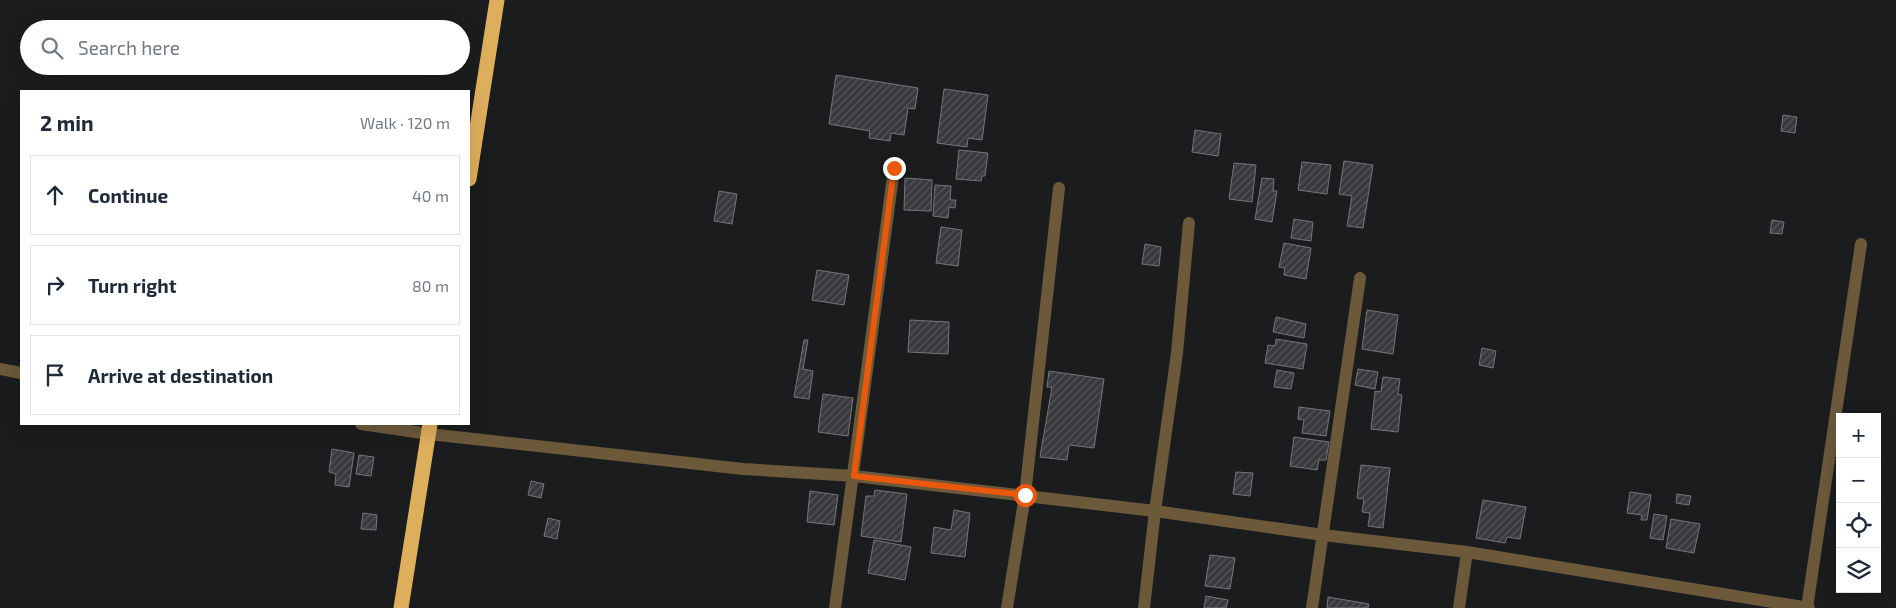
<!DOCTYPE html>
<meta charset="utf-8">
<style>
body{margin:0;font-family:"Exo 2",sans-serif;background:#f2f2f3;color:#1f2937}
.controls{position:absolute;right:15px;bottom:15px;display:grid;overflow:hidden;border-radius:0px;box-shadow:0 5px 20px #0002}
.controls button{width:45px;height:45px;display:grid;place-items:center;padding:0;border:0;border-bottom:1px solid #e0e1e3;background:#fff;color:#1f2937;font:25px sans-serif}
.stop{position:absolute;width:15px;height:15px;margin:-11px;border:4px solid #ea580c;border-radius:50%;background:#fff}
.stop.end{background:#ea580c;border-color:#fff;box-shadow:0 1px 5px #0008}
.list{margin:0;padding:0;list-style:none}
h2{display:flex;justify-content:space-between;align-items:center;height:65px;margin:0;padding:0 20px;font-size:21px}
h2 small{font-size:16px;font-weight:400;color:#747a83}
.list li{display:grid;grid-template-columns:32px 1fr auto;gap:15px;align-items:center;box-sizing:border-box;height:80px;margin:0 10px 10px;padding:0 10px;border:1px solid #e0e1e3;border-radius:0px}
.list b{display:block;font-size:19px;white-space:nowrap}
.list em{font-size:16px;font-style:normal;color:#747a83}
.icon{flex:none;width:28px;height:28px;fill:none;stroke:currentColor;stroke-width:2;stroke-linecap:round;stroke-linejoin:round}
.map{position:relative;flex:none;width:1896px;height:608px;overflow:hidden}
.search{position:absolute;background:#fff;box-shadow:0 5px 20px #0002;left:20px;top:20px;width:450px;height:55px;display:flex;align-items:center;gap:12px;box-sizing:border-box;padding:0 18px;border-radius:28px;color:#747a83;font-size:19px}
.panel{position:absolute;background:#fff;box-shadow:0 5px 20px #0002;left:20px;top:90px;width:450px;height:335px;border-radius:0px}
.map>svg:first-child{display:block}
.building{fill:url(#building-hatch);stroke:#75767a}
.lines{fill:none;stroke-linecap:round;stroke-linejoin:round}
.street{stroke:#6b593a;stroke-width:12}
.highway{stroke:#ddae5c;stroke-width:15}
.route{stroke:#ea580c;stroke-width:6}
</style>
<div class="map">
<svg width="1896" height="608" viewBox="0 0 1896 608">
<defs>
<pattern id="building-hatch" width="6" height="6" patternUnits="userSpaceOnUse" patternTransform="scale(1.25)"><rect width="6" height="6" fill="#38393c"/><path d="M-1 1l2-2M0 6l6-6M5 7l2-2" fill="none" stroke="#555658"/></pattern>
</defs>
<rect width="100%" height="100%" fill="#1b1c1e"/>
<!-- building -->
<path class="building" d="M 836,75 L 918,88 L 915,109 L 908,108 L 904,135 L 891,133 L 890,141 L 869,138 L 870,131 L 829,124 Z
M 944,89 L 988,95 L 982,140 L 968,138 L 967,147 L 937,143 Z
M 1783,115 L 1797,117 L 1795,133 L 1781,131 Z
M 1195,130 L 1221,134 L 1218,156 L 1192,152 Z
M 959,150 L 988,153 L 985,176 L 982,176 L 981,181 L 956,179 Z
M 1344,161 L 1373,165 L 1363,228 L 1347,226 L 1352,196 L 1339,194 Z
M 1302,162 L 1331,165 L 1327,194 L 1298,190 Z
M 1234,163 L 1256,165 L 1252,202 L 1229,199 Z
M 905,178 L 932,180 L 931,211 L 904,210 Z
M 1262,178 L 1274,179 L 1273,191 L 1277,191 L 1272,222 L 1255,219 Z
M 935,185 L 951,186 L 950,200 L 956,200 L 955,208 L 949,207 L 948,218 L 933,216 Z
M 719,191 L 737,194 L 732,224 L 714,221 Z
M 1294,219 L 1313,222 L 1311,241 L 1291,238 Z
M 1772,220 L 1784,222 L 1782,234 L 1770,233 Z
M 941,227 L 962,230 L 958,266 L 936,263 Z
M 1284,243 L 1311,248 L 1306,279 L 1284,275 L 1285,268 L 1279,267 Z
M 1145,244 L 1161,247 L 1159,266 L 1142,264 Z
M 817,270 L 849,275 L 844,305 L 812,300 Z
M 1367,310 L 1398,315 L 1393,354 L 1362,349 Z
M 1276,317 L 1306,324 L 1304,338 L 1273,332 Z
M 910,320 L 949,322 L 948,354 L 908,352 Z
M 1276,339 L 1307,344 L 1303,369 L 1265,363 L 1268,345 L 1275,346 Z
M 804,340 L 808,340 L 803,369 L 813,371 L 809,399 L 794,397 Z
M 1482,348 L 1496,351 L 1493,368 L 1479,365 Z
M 1358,369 L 1378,372 L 1375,389 L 1355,385 Z
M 1277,370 L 1294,373 L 1291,389 L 1274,387 Z
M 1049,371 L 1104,379 L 1094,448 L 1069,445 L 1067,460 L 1040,457 L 1052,387 L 1047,387 Z
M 1383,377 L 1400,379 L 1398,394 L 1402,395 L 1398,432 L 1371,429 L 1375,391 L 1381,392 Z
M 823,394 L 853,398 L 848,436 L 818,432 Z
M 1299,407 L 1330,411 L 1326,436 L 1302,433 L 1304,420 L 1298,419 Z
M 1294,437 L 1329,442 L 1326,460 L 1319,460 L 1317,470 L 1290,466 Z
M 332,449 L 354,453 L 349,487 L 335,485 L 336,474 L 329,472 Z
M 359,455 L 374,457 L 371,476 L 356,474 Z
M 1361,465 L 1390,468 L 1383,528 L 1368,526 L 1370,513 L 1362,512 L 1364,499 L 1357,498 Z
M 1236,472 L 1253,473 L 1250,496 L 1233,494 Z
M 531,481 L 544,484 L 541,498 L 528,495 Z
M 875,490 L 907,494 L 901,542 L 861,536 L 866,496 L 874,496 Z
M 810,491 L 838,495 L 834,525 L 807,522 Z
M 1630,492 L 1651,495 L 1647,520 L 1641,520 L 1642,515 L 1627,513 Z
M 1677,494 L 1691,496 L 1689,505 L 1676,503 Z
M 1483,500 L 1526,507 L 1520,539 L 1507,537 L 1505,543 L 1476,538 Z
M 954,510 L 970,513 L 965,557 L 931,553 L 934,527 L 951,530 Z
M 363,513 L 377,515 L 376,530 L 361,529 Z
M 1654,514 L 1667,516 L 1663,540 L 1650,538 Z
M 548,518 L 560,521 L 557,539 L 544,536 Z
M 1671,519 L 1700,524 L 1694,553 L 1666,548 Z
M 874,540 L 911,547 L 905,580 L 868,573 Z
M 1210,555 L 1235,558 L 1230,589 L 1205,586 Z
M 1206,596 L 1228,600 L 1226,608 L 1204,608 Z
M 1328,597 L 1369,604 L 1368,608 L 1327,608 Z"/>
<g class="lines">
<!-- street -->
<path class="street" d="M 0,369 L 21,373
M 361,424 L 429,434 L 743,469 L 854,476 L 1155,511 L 1323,535 L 1467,552 L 1809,608
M 835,608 L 894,169
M 1007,608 L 1025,495 L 1059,188
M 1144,608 L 1155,511 L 1177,353 L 1189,223
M 1312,608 L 1360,278
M 1459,608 L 1467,552
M 1807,608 L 1861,244"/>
<!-- highway -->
<path class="highway" d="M 469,179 L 497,0
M 401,608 L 430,424"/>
</g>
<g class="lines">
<!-- route -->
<path class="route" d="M 894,168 L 854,476 L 1025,495"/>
</g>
</svg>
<div class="controls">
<button>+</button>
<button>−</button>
<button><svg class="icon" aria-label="locate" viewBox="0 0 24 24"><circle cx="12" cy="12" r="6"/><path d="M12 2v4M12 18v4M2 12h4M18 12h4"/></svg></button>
<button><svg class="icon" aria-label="layers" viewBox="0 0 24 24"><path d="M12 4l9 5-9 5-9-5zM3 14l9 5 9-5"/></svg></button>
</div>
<div class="stop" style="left:1025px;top:495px"></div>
<div class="stop end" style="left:894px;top:168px"></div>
<div class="search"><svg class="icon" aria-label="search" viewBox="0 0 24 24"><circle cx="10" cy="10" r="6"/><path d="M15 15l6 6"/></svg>Search here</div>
<section class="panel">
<h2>2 min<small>Walk · 120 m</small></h2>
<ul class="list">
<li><svg class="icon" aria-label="ahead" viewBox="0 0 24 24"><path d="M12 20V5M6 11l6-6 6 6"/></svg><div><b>Continue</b></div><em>40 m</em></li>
<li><svg class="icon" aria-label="right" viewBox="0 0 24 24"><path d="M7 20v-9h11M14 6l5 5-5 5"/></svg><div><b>Turn right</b></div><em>80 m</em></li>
<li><svg class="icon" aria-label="arrive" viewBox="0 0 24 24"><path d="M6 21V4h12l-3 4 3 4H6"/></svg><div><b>Arrive at destination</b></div></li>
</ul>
</section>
</div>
